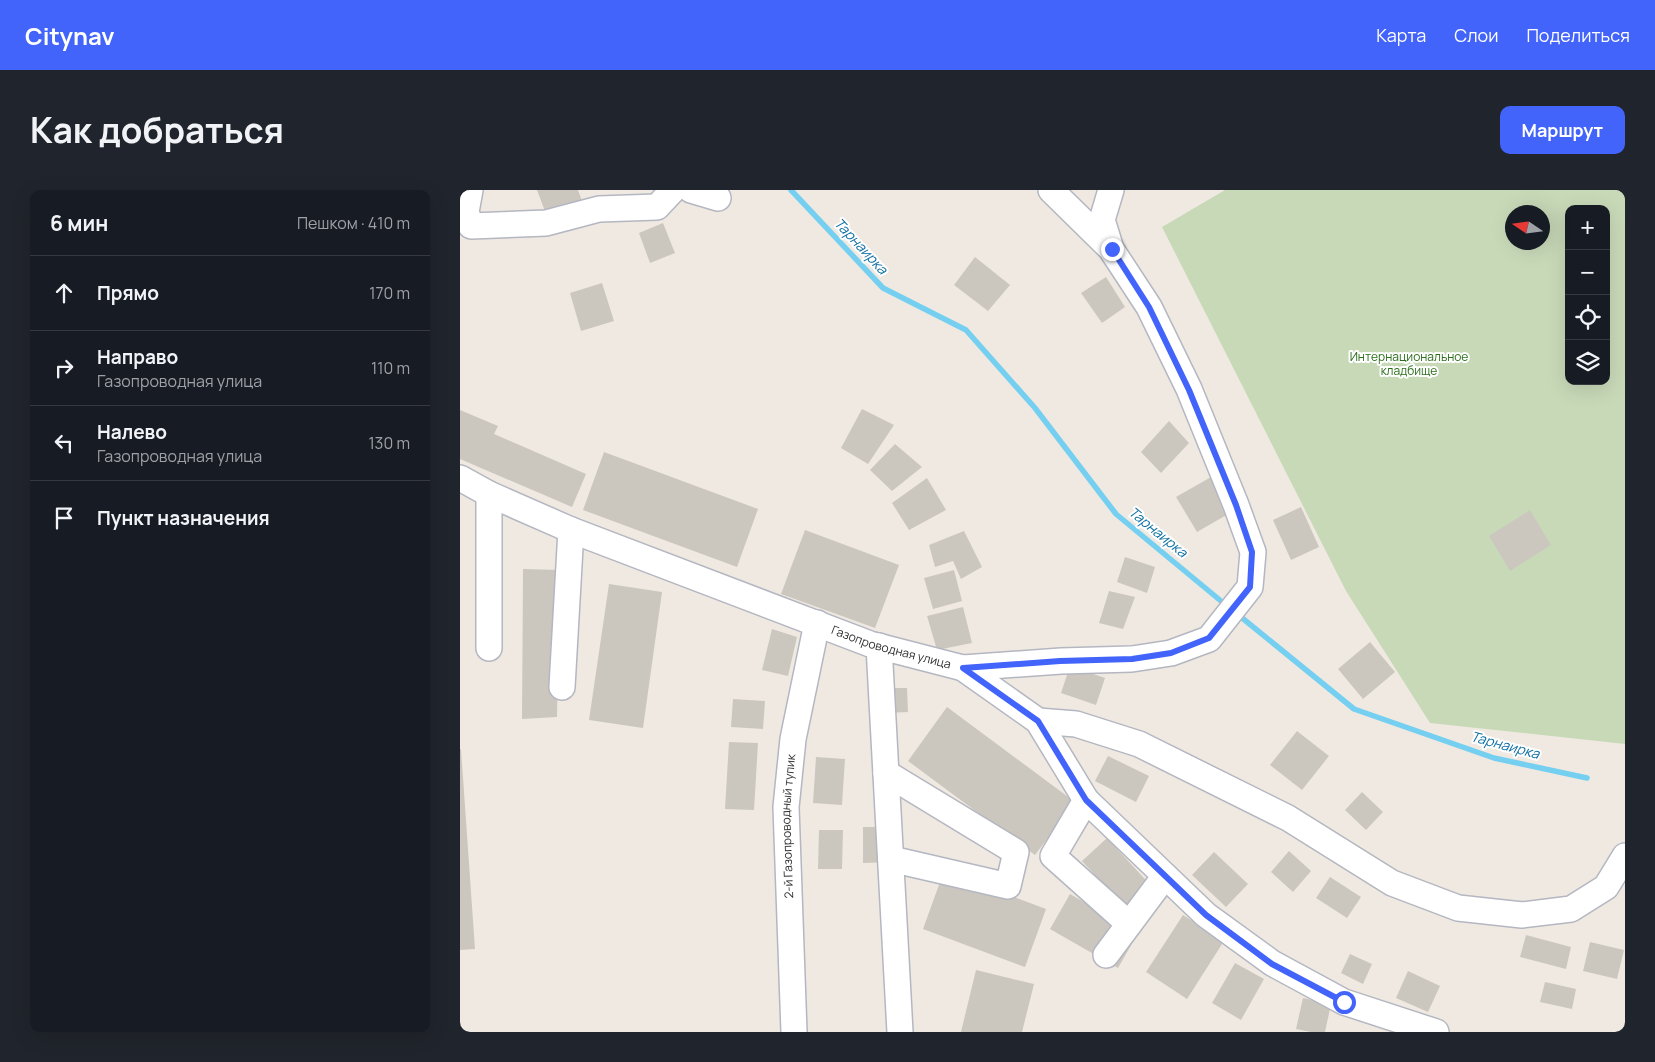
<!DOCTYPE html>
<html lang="ru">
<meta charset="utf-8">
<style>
body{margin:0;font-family:Manrope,sans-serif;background:#20242c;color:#f1f3f6}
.controls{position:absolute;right:15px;top:15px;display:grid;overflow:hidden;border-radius:10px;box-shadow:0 5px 20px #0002}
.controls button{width:45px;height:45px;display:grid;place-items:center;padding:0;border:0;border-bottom:1px solid #363941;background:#171b24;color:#f1f3f6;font:25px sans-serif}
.compass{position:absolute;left:1045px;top:15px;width:45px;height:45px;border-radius:50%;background:#171b24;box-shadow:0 5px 20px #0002;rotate:283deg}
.stop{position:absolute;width:15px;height:15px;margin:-11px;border:4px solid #4264fb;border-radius:50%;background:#fff}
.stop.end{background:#4264fb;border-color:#fff;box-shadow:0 1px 5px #0008}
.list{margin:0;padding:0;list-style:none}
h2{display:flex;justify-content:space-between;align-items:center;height:65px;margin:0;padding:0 20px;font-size:21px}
h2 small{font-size:16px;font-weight:400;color:#9ea1a6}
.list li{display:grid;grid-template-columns:32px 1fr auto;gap:15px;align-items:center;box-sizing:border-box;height:75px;padding:0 20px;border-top:1px solid #363941}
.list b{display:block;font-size:19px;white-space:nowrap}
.list p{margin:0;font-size:16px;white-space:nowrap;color:#9ea1a6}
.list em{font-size:16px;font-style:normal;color:#9ea1a6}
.icon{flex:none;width:28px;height:28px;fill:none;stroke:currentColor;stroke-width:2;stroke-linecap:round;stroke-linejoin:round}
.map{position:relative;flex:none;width:1165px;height:842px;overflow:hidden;border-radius:10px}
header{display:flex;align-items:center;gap:30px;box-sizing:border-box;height:70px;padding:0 25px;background:#4264fb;color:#fff}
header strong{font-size:24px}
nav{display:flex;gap:28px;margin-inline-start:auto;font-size:18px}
.intro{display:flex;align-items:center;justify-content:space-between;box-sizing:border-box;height:120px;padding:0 30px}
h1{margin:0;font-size:35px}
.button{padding:12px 22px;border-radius:10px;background:#4264fb;color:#fff;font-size:18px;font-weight:700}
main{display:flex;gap:30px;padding:0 30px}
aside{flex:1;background:#171b24;border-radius:10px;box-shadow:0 5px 20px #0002}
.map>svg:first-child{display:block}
.cemetery{fill:#c8d9b8;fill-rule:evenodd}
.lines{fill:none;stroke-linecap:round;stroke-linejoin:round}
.stream{stroke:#75cff0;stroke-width:5.5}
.building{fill:#cbc7bf}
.minor-casing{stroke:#b4b7c1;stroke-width:28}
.minor{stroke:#fff;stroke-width:25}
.route{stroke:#4264fb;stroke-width:6}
.labels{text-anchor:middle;stroke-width:4;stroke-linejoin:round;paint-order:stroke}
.park-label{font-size:12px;fill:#2c6e1b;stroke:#fff}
.street-label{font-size:12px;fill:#2e2e2e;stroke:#fff}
.water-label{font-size:14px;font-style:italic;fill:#0d6fa3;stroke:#fff}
</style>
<header>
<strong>Citynav</strong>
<nav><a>Карта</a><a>Слои</a><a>Поделиться</a></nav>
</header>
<div class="intro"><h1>Как добраться</h1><a class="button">Маршрут</a></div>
<main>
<aside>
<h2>6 мин<small>Пешком · 410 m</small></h2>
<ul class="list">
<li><svg class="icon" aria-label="ahead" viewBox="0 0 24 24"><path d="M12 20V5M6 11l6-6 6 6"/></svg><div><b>Прямо</b></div><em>170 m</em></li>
<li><svg class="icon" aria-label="right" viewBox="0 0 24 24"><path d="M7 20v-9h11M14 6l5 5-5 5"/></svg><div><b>Направо</b><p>Газопроводная улица</p></div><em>110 m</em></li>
<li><svg class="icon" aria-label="left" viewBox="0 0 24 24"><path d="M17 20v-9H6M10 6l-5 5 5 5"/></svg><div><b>Налево</b><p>Газопроводная улица</p></div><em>130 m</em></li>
<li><svg class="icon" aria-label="arrive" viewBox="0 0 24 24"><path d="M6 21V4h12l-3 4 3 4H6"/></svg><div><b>Пункт назначения</b></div></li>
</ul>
</aside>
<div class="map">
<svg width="1165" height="842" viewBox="0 0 1165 842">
<rect width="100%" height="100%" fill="#efe9e1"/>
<!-- cemetery -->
<path class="cemetery" d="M 765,0 L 1165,0 L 1165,554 L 970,533 L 886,401 L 702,37 ZM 1109,19 L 1146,19 L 1146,191 L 1109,191 ZM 1052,22 L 1082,22 L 1082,52 L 1052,52 Z"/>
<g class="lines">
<!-- stream -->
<path class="stream" d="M 331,0 L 423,98 L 506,140 L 575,218 L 656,324 L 767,416
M 776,423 L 894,519 L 1034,568 L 1127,588"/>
</g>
<!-- building -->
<path class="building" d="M 77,0 L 118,0 L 122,11 L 86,24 Z
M 203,33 L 215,63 L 190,73 L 179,43 Z
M 515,67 L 550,95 L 528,121 L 494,95 Z
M 646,87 L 665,117 L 642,133 L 621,103 Z
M 142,93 L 154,131 L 121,141 L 110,103 Z
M 402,219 L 434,235 L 408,274 L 381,258 Z
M 0,220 L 38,236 L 34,244 L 126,284 L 112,317 L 0,269 Z
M 709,231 L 729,253 L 701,283 L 681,262 Z
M 435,254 L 462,277 L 432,301 L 410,280 Z
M 144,262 L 298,319 L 277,377 L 123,320 Z
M 751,287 L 770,323 L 737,342 L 716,307 Z
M 467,288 L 486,320 L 449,340 L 432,313 Z
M 841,317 L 859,357 L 831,370 L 813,330 Z
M 1070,320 L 1091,355 L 1050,381 L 1029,346 Z
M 345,340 L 439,375 L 415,438 L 321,404 Z
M 504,341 L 522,377 L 501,389 L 493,371 L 475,377 L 469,355 Z
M 665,367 L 695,377 L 687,403 L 657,392 Z
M 63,379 L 100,380 L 97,527 L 62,529 Z
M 494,380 L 502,411 L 473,419 L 464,388 Z
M 149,394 L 202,402 L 183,538 L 129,530 Z
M 649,401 L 675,407 L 663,439 L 639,433 Z
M 503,417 L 512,453 L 477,460 L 467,426 Z
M 312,439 L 337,447 L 328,486 L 302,480 Z
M 910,452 L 935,482 L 903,509 L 878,479 Z
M 610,476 L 645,488 L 636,515 L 601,503 Z
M 427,498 L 447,498 L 448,522 L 427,523 Z
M 273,509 L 305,511 L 303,539 L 271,537 Z
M 487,517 L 615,612 L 575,665 L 448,571 Z
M 837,541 L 869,566 L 842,600 L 810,575 Z
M 269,552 L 298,553 L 294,620 L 265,619 Z
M 0,559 L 1,559 L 15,759 L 0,760 Z
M 648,566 L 689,586 L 676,612 L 635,591 Z
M 356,567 L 385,569 L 382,615 L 353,613 Z
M 902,602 L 923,622 L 906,640 L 885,620 Z
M 403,637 L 430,637 L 431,672 L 403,673 Z
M 359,640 L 383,640 L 382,679 L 358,679 Z
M 647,648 L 694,699 L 669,722 L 622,671 Z
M 829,661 L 851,681 L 833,702 L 811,682 Z
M 754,662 L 788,694 L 766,717 L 732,685 Z
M 484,681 L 586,719 L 565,777 L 463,739 Z
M 870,687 L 901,707 L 887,728 L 856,708 Z
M 610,704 L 678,743 L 658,778 L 590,739 Z
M 723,725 L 764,751 L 727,809 L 686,782 Z
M 1066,745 L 1111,757 L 1106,779 L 1060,767 Z
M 1130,752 L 1164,760 L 1157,789 L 1123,781 Z
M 890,764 L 912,774 L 903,794 L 881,783 Z
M 775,773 L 804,789 L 781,830 L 752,813 Z
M 516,780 L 574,794 L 562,842 L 501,842 Z
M 948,781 L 980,796 L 968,822 L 936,808 Z
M 1085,792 L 1116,799 L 1112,819 L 1080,812 Z
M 843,808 L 871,814 L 865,842 L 851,842 L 836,839 Z"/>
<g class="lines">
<defs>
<g id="minor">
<path d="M 10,0 L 6,22 L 11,36 L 86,33 L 139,19 L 197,17 L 213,0"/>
<path d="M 231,0 L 258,8"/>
<path d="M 591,0 L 648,56"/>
<path id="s1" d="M 0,288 L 29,304 L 111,340 L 410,454 L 503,478 L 601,471 L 672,469 L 711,463 L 749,449 L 790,397 L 793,362 L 776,315 L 729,199 L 689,117 L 651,59 L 642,30 L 651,0"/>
<path d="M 29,304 L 29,458"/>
<path d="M 419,456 L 440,842"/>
<path d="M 503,478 L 578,531 L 626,610 L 746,725 L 812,773 L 884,812 L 976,842"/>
<path d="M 102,497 L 111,340"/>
<path d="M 578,531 L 616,534 L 679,554 L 828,628 L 932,693 L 998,718 L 1062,725 L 1111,719 L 1146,697 L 1165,666"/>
<path d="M 426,583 L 556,662 L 548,696 L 431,669"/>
<path d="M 626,610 L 593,666 L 669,734"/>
<path d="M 646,765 L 705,686"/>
<path id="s2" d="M 334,842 L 326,617 L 333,549 L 357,433"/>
</g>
</defs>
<!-- minor casing -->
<use href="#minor" class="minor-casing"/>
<!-- minor -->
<use href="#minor" class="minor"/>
</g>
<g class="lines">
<!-- route -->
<path class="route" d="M 652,59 L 689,117 L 729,200 L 776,315 L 792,362 L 790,397 L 749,448 L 711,463 L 672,469 L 600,471 L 503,478 L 578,531 L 626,610 L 746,725 L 812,774 L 884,812"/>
</g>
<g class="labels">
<!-- park labels -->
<g class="park-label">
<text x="949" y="171">Интернациональное<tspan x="949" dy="14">кладбище</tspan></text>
</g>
<!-- street labels -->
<g class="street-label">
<text dy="4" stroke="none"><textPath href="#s1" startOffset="464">Газопроводная улица</textPath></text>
<text dy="4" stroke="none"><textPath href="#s2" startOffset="206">2-й Газопроводный тупик</textPath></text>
</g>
<!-- water labels -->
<g class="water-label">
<text transform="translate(401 56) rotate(47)" y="5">Тарнаирка</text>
<text transform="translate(698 342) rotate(39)" y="5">Тарнаирка</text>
<text transform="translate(1045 555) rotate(15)" y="5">Тарнаирка</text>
</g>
</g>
</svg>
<div class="controls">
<button>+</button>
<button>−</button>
<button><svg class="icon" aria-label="locate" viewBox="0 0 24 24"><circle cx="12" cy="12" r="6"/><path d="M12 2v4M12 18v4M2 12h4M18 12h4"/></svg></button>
<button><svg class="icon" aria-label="layers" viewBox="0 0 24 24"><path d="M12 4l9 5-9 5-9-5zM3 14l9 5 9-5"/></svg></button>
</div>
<svg class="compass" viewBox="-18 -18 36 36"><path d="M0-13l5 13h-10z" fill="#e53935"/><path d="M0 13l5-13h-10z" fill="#9ea1a6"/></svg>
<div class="stop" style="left:884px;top:812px"></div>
<div class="stop end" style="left:652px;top:59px"></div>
</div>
</main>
